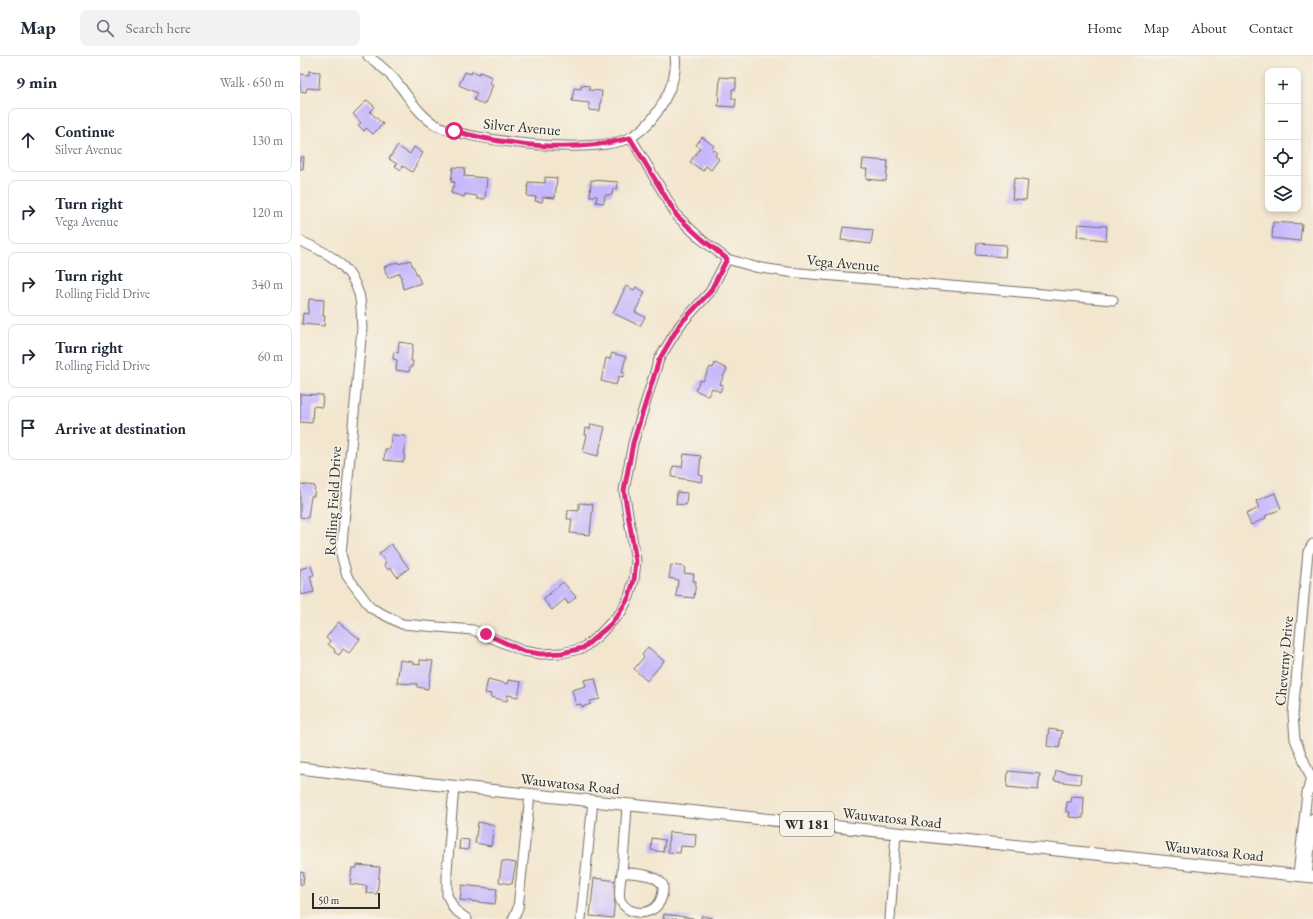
<!DOCTYPE html>
<meta charset="utf-8">
<style>
body{margin:0;font-family:"EB Garamond",serif;background:#f2f2f3;color:#1f2937}
.controls{position:absolute;right:12px;top:12px;display:grid;overflow:hidden;border-radius:8px;box-shadow:0 2px 6px #0003}
.controls button{width:36px;height:36px;display:grid;place-items:center;padding:0;border:0;border-bottom:1px solid #e0e1e3;background:#fff;color:#1f2937;font:20px sans-serif}
.scale{position:absolute;left:12px;bottom:10px;width:68px;box-sizing:border-box;padding-left:4px;border:2px solid #2b2b2b;border-top:0;font-size:11px;line-height:14px;white-space:nowrap;color:#2b2b2b;-webkit-text-stroke:3px #f7f3e8;paint-order:stroke}
.stop{position:absolute;width:12px;height:12px;margin:-9px;border:3px solid #db2777;border-radius:50%;background:#fff}
.stop.end{background:#db2777;border-color:#fff;box-shadow:0 1px 4px #0008}
.list{margin:0;padding:0;list-style:none}
h2{display:flex;justify-content:space-between;align-items:center;height:52px;margin:0;padding:0 16px;font-size:17px}
h2 small{font-size:13px;font-weight:400;color:#747a83}
.list li{display:grid;grid-template-columns:26px 1fr auto;gap:12px;align-items:center;box-sizing:border-box;height:64px;margin:0 8px 8px;padding:0 8px;border:1px solid #e0e1e3;border-radius:8px}
.list b{display:block;font-size:15px;white-space:nowrap}
.list p{margin:0;font-size:13px;white-space:nowrap;color:#747a83}
.list em{font-size:13px;font-style:normal;color:#747a83}
.icon{flex:none;width:22px;height:22px;fill:none;stroke:currentColor;stroke-width:2;stroke-linecap:round;stroke-linejoin:round}
.map{position:relative;flex:none;width:1013px;height:863px;overflow:hidden}
header{display:flex;align-items:center;gap:24px;box-sizing:border-box;height:56px;padding:0 20px;background:#fff;border-bottom:1px solid #e0e1e3}
header strong{font-size:19px}
nav{display:flex;gap:22px;margin-inline-start:auto;font-size:14px}
.search{width:280px;height:36px;background:#f2f2f3;display:flex;align-items:center;gap:10px;box-sizing:border-box;padding:0 14px;border-radius:8px;color:#747a83;font-size:15px}
main{display:flex}
aside{flex:1;background:#fff}
.map>svg:first-child{display:block}
.building{fill:#c6b7fc}
.lines{fill:none;stroke-linecap:round;stroke-linejoin:round}
.minor-casing{stroke:#716c64;stroke-width:11}
.major-casing{stroke:#716c64;stroke-width:13}
.minor{stroke:#fff;stroke-width:9}
.major{stroke:#fff;stroke-width:11}
.route{stroke:#db2777;stroke-width:5}
.labels{text-anchor:middle;stroke-width:3;stroke-linejoin:round;paint-order:stroke}
.shield{fill:#f7f3e8;stroke:#686764;stroke-width:1}
.shield-label{font-size:14px;font-weight:bold;fill:#2b2b2b}
.street-label{font-size:15px;fill:#2b2b2b;stroke:#f7f3e8}
</style>
<header>
<strong>Map</strong>
<div class="search"><svg class="icon" aria-label="search" viewBox="0 0 24 24"><circle cx="10" cy="10" r="6"/><path d="M15 15l6 6"/></svg>Search here</div>
<nav><a>Home</a><a>Map</a><a>About</a><a>Contact</a></nav>
</header>
<main>
<aside>
<h2>9 min<small>Walk · 650 m</small></h2>
<ul class="list">
<li><svg class="icon" aria-label="ahead" viewBox="0 0 24 24"><path d="M12 20V5M6 11l6-6 6 6"/></svg><div><b>Continue</b><p>Silver Avenue</p></div><em>130 m</em></li>
<li><svg class="icon" aria-label="right" viewBox="0 0 24 24"><path d="M7 20v-9h11M14 6l5 5-5 5"/></svg><div><b>Turn right</b><p>Vega Avenue</p></div><em>120 m</em></li>
<li><svg class="icon" aria-label="right" viewBox="0 0 24 24"><path d="M7 20v-9h11M14 6l5 5-5 5"/></svg><div><b>Turn right</b><p>Rolling Field Drive</p></div><em>340 m</em></li>
<li><svg class="icon" aria-label="right" viewBox="0 0 24 24"><path d="M7 20v-9h11M14 6l5 5-5 5"/></svg><div><b>Turn right</b><p>Rolling Field Drive</p></div><em>60 m</em></li>
<li><svg class="icon" aria-label="arrive" viewBox="0 0 24 24"><path d="M6 21V4h12l-3 4 3 4H6"/></svg><div><b>Arrive at destination</b></div></li>
</ul>
</aside>
<div class="map">
<svg width="1013" height="863" viewBox="0 0 1013 863">
<rect width="100%" height="100%" fill="#f7f3e8"/>
<filter id="ink" filterUnits="userSpaceOnUse"><feTurbulence type="fractalNoise" baseFrequency=".025" numOctaves="2"/><feDisplacementMap in="SourceGraphic" scale="8" xChannelSelector="R" yChannelSelector="G"/><feConvolveMatrix kernelMatrix="1 2 1 2 8 2 1 2 1" color-interpolation-filters="sRGB"/></filter>
<filter id="wash" filterUnits="userSpaceOnUse"><feTurbulence type="fractalNoise" baseFrequency=".012" numOctaves="4" result="noise"/><feDisplacementMap in="SourceGraphic" scale="16" xChannelSelector="R" yChannelSelector="G"/><feGaussianBlur stdDeviation="0.9" result="paint"/><feColorMatrix in="noise" values="0 0 0 0 0 0 0 0 0 0 0 0 0 0 0 0 0 1.4 0 .05"/><feComposite in="paint" operator="in"/></filter>
<g filter="url(#wash)">
<rect width="100%" height="100%" fill="#f3e6cf"/>
<g id="blocks">
<!-- building -->
<path class="building" d="M 9,15 L 20,16 L 19,33 L 7,32 L 6,36 L 0,35 L 0,18 L 9,19 Z
M 172,15 L 179,18 L 180,16 L 192,21 L 190,27 L 193,29 L 184,49 L 174,44 L 177,37 L 159,29 L 165,16 L 171,18 Z
M 420,21 L 436,22 L 436,33 L 432,33 L 432,43 L 436,43 L 435,51 L 418,50 Z
M 281,29 L 289,30 L 289,34 L 302,35 L 300,55 L 289,54 L 289,47 L 272,45 L 274,32 L 281,33 Z
M 67,44 L 75,51 L 70,56 L 83,68 L 73,78 L 66,72 L 64,75 L 58,69 L 61,67 L 53,58 Z
M 402,81 L 414,90 L 412,93 L 417,96 L 415,100 L 419,103 L 411,114 L 406,110 L 403,115 L 390,106 L 400,92 L 396,89 Z
M 97,90 L 110,98 L 114,91 L 123,97 L 112,116 L 103,110 L 101,114 L 95,110 L 97,108 L 89,103 Z
M 0,101 L 4,101 L 3,113 L 0,113 Z
M 563,103 L 588,105 L 586,125 L 566,123 L 567,113 L 562,113 Z
M 153,111 L 165,112 L 164,120 L 187,122 L 185,143 L 177,143 L 177,140 L 165,138 L 164,141 L 151,137 L 152,131 L 154,131 L 155,126 L 151,126 Z
M 245,121 L 257,122 L 255,142 L 243,141 L 242,146 L 235,145 L 236,141 L 227,140 L 228,126 L 245,127 Z
M 714,122 L 728,124 L 726,144 L 712,143 Z
M 291,124 L 318,126 L 317,133 L 313,132 L 312,139 L 305,139 L 304,147 L 296,146 L 297,140 L 290,140 Z
M 973,166 L 1002,168 L 1000,185 L 972,182 Z
M 778,168 L 807,170 L 806,184 L 777,181 Z
M 543,171 L 573,174 L 571,188 L 541,184 Z
M 677,187 L 706,189 L 705,201 L 676,199 Z
M 110,204 L 121,227 L 103,233 L 100,217 L 88,222 L 84,211 L 98,206 L 99,208 Z
M 326,230 L 334,234 L 336,231 L 345,236 L 335,256 L 345,261 L 340,270 L 313,257 Z
M 9,243 L 24,244 L 23,260 L 25,260 L 24,270 L 2,268 L 3,257 L 8,258 Z
M 99,286 L 113,288 L 111,305 L 113,305 L 112,311 L 110,311 L 109,316 L 96,314 L 97,304 L 93,303 L 94,296 L 98,297 Z
M 312,297 L 326,301 L 322,316 L 324,317 L 323,321 L 319,320 L 316,329 L 301,325 L 306,302 L 310,303 Z
M 415,307 L 427,313 L 420,328 L 423,329 L 420,336 L 412,332 L 408,340 L 395,334 L 400,324 L 403,325 L 410,311 L 413,312 Z
M 0,338 L 23,339 L 22,351 L 13,350 L 12,367 L 0,366 Z
M 291,368 L 305,371 L 298,400 L 283,396 L 287,379 L 285,379 L 286,372 L 290,373 Z
M 91,379 L 106,380 L 104,406 L 84,404 L 85,393 L 90,393 Z
M 384,398 L 401,400 L 399,419 L 403,420 L 402,426 L 372,421 L 373,410 L 382,411 Z
M 0,428 L 15,430 L 14,440 L 11,440 L 8,462 L 0,461 Z
M 377,436 L 387,437 L 386,449 L 376,448 Z
M 975,437 L 981,453 L 965,460 L 966,462 L 951,469 L 946,458 L 959,452 L 956,445 Z
M 279,447 L 293,448 L 290,479 L 270,477 L 272,463 L 267,463 L 268,454 L 279,455 Z
M 91,488 L 109,512 L 97,521 L 91,512 L 88,514 L 84,508 L 86,506 L 79,498 Z
M 371,509 L 385,511 L 384,517 L 394,518 L 393,525 L 396,525 L 394,542 L 376,540 L 378,524 L 369,522 Z
M 11,510 L 14,519 L 10,520 L 14,536 L 0,539 L 0,513 Z
M 263,526 L 276,541 L 268,548 L 265,543 L 252,554 L 243,543 Z
M 38,566 L 60,583 L 49,597 L 43,593 L 39,599 L 34,596 L 35,594 L 28,588 L 30,585 L 26,582 Z
M 348,591 L 364,605 L 347,625 L 334,613 L 344,601 L 342,599 Z
M 100,604 L 113,606 L 113,608 L 120,609 L 120,604 L 133,605 L 128,633 L 117,631 L 117,628 L 97,627 Z
M 295,622 L 300,643 L 290,645 L 291,648 L 282,651 L 281,648 L 276,649 L 272,634 L 286,630 L 284,624 Z
M 188,623 L 207,628 L 208,624 L 221,626 L 218,641 L 208,639 L 207,645 L 190,641 L 191,638 L 185,637 Z
M 749,673 L 762,675 L 759,692 L 747,690 Z
M 708,715 L 740,718 L 738,734 L 707,731 Z
M 756,715 L 781,718 L 780,728 L 754,725 Z
M 772,740 L 784,741 L 783,762 L 769,761 L 770,756 L 766,756 L 767,746 L 771,746 Z
M 178,766 L 194,769 L 191,790 L 175,787 Z
M 369,776 L 396,778 L 395,791 L 381,790 L 380,797 L 368,796 Z
M 352,782 L 365,784 L 363,796 L 351,794 Z
M 160,783 L 169,784 L 168,794 L 159,793 Z
M 202,805 L 216,807 L 212,828 L 199,826 Z
M 57,809 L 80,811 L 77,838 L 66,837 L 67,830 L 50,828 L 52,812 L 57,812 Z
M 0,816 L 4,817 L 3,829 L 0,828 Z
M 294,822 L 317,825 L 313,862 L 290,860 Z
M 162,829 L 197,833 L 195,848 L 160,844 Z
M 364,858 L 393,862 L 393,863 L 363,863 Z
M 401,860 L 413,862 L 413,863 L 401,863 Z"/>
</g>
</g>
<g filter="url(#ink)">
<use href="#blocks" fill-opacity="0" stroke="#716c64" stroke-width="1"/>
<g class="lines">
<defs>
<path id="minor" d="M 68,0 C 79,8 91,18 99,29 C 110,43 120,60 136,69 C 171,86 297,100 331,81 C 355,68 379,27 375,0
M 331,82 L 377,160 L 401,183 L 427,203 L 455,211 L 488,216 L 813,244
M 0,185 C 27,196 50,208 59,238 C 62,249 61,262 62,272 L 41,498 L 47,520 L 71,552 L 102,568 L 173,574 L 223,595 L 241,598 L 262,597 L 283,592 L 299,579 L 321,556 L 329,541 L 334,524 L 336,505 L 324,435 L 333,387 L 359,303 L 380,269 L 410,236 L 427,203
M 1013,488 L 1008,496 L 993,658 L 995,683 L 1011,722 L 1013,733
M 154,731 L 147,815 L 147,839 L 154,853 L 167,863
M 322,816 C 336,818 354,817 363,829 C 365,863 327,863 320,843 C 318,835 321,824 322,816 C 324,793 326,771 327,749
M 998,819 L 1007,737 L 1010,725
M 1007,820 L 1013,762
M 213,863 L 218,852 L 230,739
M 281,863 L 293,745
M 590,863 L 596,777"/>
<path id="major" d="M 0,712 L 122,727 L 1013,821"/>
</defs>
<!-- minor casing -->
<use href="#minor" class="minor-casing"/>
<!-- major casing -->
<use href="#major" class="major-casing"/>
<!-- minor -->
<use href="#minor" class="minor"/>
<!-- major -->
<use href="#major" class="major"/>
</g>
</g>
<g class="lines" filter="url(#ink)">
<!-- route -->
<path class="route" d="M 154,75 C 209,90 275,97 330,82 L 377,160 L 402,183 L 427,203 L 410,236 L 380,268 L 359,304 L 333,387 L 324,435 L 336,505 L 334,524 L 329,541 L 320,556 L 311,568 L 283,592 L 262,597 L 241,598 L 223,595 L 186,578"/>
</g>
<g class="labels">
<!-- shield labels -->
<rect class="shield" x="480" y="756" width="54" height="24" rx="3"/>
<g class="shield-label">
<text x="507" y="773">WI 181</text>
</g>
<!-- street labels -->
<g class="street-label">
<text transform="translate(222 71) rotate(5)" y="5">Silver Avenue</text>
<text transform="translate(543 207) rotate(5)" y="5">Vega Avenue</text>
<text transform="translate(33 445) rotate(-87)" y="5">Rolling Field Drive</text>
<text transform="translate(984 605) rotate(-85)" y="5">Cheverny Drive</text>
<text transform="translate(270 728) rotate(6)" y="5">Wauwatosa Road</text>
<text transform="translate(592 762) rotate(6)" y="5">Wauwatosa Road</text>
<text transform="translate(914 795) rotate(6)" y="5">Wauwatosa Road</text>
</g>
</g>
</svg>
<div class="controls">
<button>+</button>
<button>−</button>
<button><svg class="icon" aria-label="locate" viewBox="0 0 24 24"><circle cx="12" cy="12" r="6"/><path d="M12 2v4M12 18v4M2 12h4M18 12h4"/></svg></button>
<button><svg class="icon" aria-label="layers" viewBox="0 0 24 24"><path d="M12 4l9 5-9 5-9-5zM3 14l9 5 9-5"/></svg></button>
</div>
<div class="scale">50 m</div>
<div class="stop" style="left:154px;top:75px"></div>
<div class="stop end" style="left:186px;top:578px"></div>
</div>
</main>
